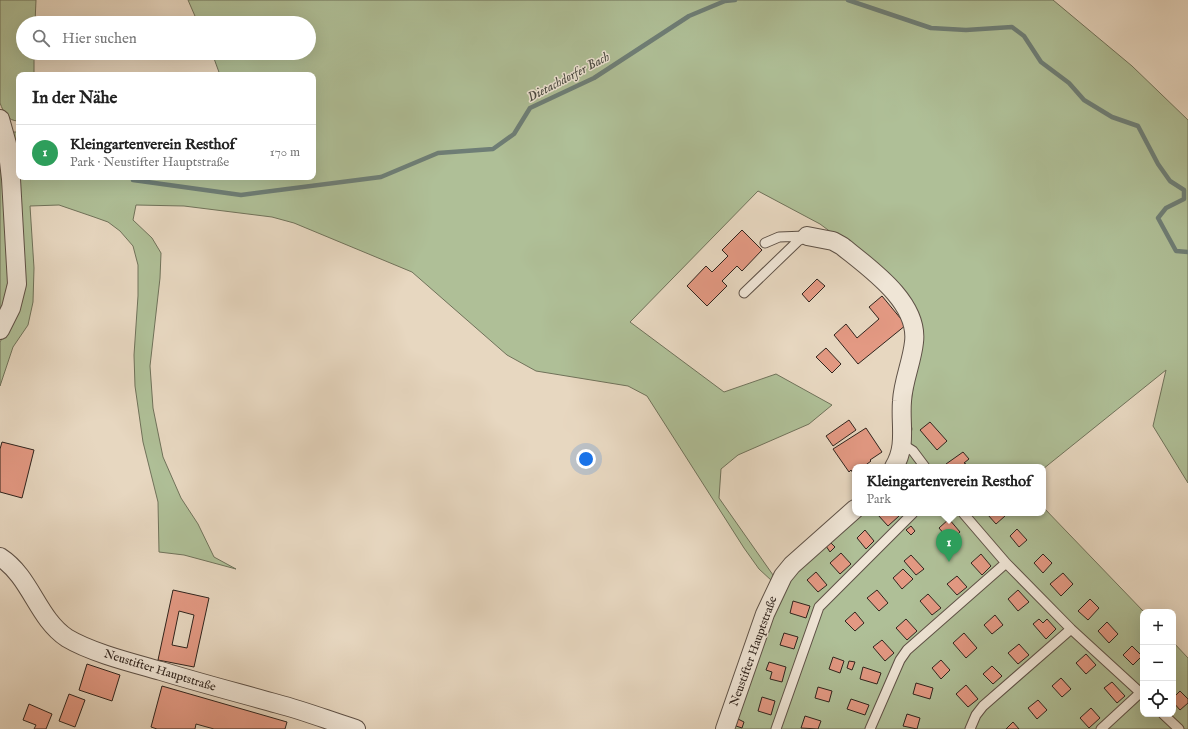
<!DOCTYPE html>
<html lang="de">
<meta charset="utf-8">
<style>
body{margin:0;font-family:"IM FELL English",serif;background:#f2f2f2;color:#222}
.controls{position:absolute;right:12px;bottom:12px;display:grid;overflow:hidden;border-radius:8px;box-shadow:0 4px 16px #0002}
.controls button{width:36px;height:36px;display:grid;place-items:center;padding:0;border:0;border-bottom:1px solid #e0e0e0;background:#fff;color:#222;font:20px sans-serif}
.you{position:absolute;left:586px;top:459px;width:14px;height:14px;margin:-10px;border:3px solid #fff;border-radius:50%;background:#1a73e8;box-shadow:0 0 0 6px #1a73e833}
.badge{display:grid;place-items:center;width:26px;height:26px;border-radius:50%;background:#b45309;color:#fff;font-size:13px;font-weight:700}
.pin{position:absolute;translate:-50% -33px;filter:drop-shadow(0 1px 2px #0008)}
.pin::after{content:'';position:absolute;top:21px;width:14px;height:12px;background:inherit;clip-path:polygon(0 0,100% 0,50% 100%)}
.popup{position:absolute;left:852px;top:464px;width:194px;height:52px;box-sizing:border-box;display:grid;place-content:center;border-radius:8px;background:#fff;filter:drop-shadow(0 1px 3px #0005);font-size:13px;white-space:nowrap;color:#767676}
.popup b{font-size:15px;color:#222}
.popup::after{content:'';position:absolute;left:50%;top:100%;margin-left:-8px;border:8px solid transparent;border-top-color:#fff}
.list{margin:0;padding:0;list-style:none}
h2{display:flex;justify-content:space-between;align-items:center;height:52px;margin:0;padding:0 16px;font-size:17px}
h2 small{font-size:13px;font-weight:400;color:#767676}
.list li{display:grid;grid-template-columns:26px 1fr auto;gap:12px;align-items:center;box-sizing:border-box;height:56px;padding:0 16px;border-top:1px solid #e0e0e0}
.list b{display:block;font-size:15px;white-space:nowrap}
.list p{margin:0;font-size:13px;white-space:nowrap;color:#767676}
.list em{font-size:13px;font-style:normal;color:#767676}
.icon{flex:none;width:22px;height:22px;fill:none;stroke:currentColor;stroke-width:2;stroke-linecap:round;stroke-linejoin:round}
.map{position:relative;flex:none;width:1188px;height:729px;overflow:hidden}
.search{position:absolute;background:#fff;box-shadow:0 4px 16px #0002;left:16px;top:16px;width:300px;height:44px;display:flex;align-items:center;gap:10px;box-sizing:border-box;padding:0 14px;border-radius:22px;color:#767676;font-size:15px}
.panel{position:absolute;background:#fff;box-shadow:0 4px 16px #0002;left:16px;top:72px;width:300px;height:108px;border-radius:8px}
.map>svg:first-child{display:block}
.green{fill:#afbf97;stroke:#70725a}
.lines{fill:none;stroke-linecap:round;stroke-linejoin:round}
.stream{stroke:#6e7e76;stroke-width:4.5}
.building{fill:#e39983;stroke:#30241d;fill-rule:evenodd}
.lane-casing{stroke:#5e5146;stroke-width:11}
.street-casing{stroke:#5e5146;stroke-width:20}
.lane{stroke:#efe5d6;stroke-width:9}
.street{stroke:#efe5d6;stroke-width:18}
.labels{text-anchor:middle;stroke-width:3;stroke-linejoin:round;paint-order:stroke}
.street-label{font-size:12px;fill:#30241d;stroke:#efe5d6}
.water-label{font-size:13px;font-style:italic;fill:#4a4a42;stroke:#efe5d6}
</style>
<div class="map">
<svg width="1188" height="729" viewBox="0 0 1188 729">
<rect width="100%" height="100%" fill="#e7d7c0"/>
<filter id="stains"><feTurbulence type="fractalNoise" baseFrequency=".005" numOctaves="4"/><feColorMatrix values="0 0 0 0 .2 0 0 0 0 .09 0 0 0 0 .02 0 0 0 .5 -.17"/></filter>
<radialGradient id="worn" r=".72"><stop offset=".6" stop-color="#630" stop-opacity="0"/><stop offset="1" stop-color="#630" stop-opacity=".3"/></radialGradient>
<!-- green -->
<path class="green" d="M 0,0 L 36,0 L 35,23 L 23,23 L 23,53 L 34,53 L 34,75 L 19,75 L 19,121 C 7,121 4,113 0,103 Z
M 188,0 L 1053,0 L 1132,66 L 1188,120 L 1188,483 L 1153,426 L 1166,370 L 1043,469 L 1043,467 L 900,467 L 905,459 L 912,429 L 909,415 L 920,341 L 859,253 L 820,224 L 758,191 L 630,322 L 724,392 L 776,374 L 832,405 L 809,424 L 738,455 L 721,469 L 719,498 L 773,575 L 772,581 L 759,569 L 744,548 L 647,396 L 628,386 L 536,371 L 507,355 L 412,272 L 294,223 L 272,217 L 184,206 L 136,205 L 133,220 L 152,238 L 161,253 L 160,278 L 150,366 L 153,408 L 163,457 L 181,498 L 198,524 L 214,557 L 236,569 L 184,555 L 159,552 L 158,502 L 143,442 L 135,386 L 134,355 L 138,296 L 138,265 L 133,246 L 120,231 L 108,222 L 94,217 L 59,205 L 30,206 L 34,268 L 33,302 L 28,325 L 13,347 L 0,386 L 0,342 L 14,317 L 10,137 L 14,132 L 19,132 L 19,177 L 313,177 L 313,75 L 220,75 L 212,53 L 309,53 L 309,23 L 198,23 Z
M 0,142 L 12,263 L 0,322 Z
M 1043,507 L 1144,612 L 1143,714 L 1173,714 L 1173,642 L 1188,658 L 1188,729 L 729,729 L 769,613 L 794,571 L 858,513 L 1043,513 Z"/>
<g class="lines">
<!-- stream -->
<path class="stream" d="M 848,0 L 931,28 L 966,30 L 1012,27 L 1024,36 L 1041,62 L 1069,83 L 1084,100 L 1112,117 L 1138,126 L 1158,164 L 1170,181 L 1184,190 L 1184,199 L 1166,208 L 1158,218 L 1176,251 L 1188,252
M 133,180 L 241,195 L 381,177 L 438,153 L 493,149 L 514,134 L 530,108 L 594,78 L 689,16 L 725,1 L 735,0"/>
</g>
<!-- building -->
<path class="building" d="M 742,230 L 762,250 L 742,271 L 737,266 L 722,281 L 727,286 L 707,306 L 687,286 L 706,266 L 712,272 L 728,256 L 722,250 Z
M 817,279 L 825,286 L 809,302 L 802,294 Z
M 882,296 L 906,325 L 858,364 L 834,335 L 846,324 L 857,338 L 879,319 L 869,307 Z
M 826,348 L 841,364 L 832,373 L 816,357 Z
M 849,420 L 856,430 L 833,446 L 826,436 Z
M 930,422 L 947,441 L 937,450 L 920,430 Z
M 866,428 L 882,452 L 870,460 L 871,461 L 863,467 L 855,467 L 855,476 L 851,470 L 849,472 L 833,449 Z
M 2,442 L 34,450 L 22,498 L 0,492 L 0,449 Z
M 963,452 L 969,459 L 964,463 L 966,464 L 963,467 L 949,467 L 946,464 Z
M 881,513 L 896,513 L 899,516 L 888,526 L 878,515 Z
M 990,513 L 1003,513 L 1005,516 L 996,524 L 988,515 Z
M 949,519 L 960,532 L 950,541 L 939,528 Z
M 911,526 L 915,531 L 911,535 L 906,530 Z
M 1017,529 L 1027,540 L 1019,547 L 1010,536 Z
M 865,530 L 874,541 L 866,549 L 857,538 Z
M 830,542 L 835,547 L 830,552 L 826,546 Z
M 841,553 L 851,564 L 840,574 L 830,563 Z
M 981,554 L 991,566 L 982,575 L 971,563 Z
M 1043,554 L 1052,563 L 1043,573 L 1034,563 Z
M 911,555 L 924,569 L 916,575 L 904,561 Z
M 903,569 L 913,579 L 902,589 L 893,578 Z
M 816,572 L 827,585 L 818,592 L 807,580 Z
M 1063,573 L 1073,584 L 1061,596 L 1050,584 Z
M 957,576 L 967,587 L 957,595 L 947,584 Z
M 173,590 L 209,598 L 194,667 L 158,660 ZM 179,611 L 194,615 L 187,648 L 172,645 Z
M 877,590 L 888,603 L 879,611 L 867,598 Z
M 1018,590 L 1029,602 L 1018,611 L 1008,599 Z
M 928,594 L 941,608 L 932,615 L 920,601 Z
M 1090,599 L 1099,608 L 1088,620 L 1078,611 Z
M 793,601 L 810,606 L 806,618 L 790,613 Z
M 855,612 L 864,623 L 855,631 L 845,621 Z
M 995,615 L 1003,625 L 992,634 L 984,625 Z
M 906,619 L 917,631 L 907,640 L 896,628 Z
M 1039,619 L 1043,623 L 1047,619 L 1056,629 L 1046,639 L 1033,624 Z
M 1107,622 L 1118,634 L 1109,643 L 1098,631 Z
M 784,633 L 798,637 L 794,649 L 780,645 Z
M 964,633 L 977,648 L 966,658 L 953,643 Z
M 882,640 L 894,653 L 885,661 L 873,647 Z
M 1019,644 L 1029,655 L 1018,664 L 1008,653 Z
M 1132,646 L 1142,656 L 1133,665 L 1123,655 Z
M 1086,654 L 1096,665 L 1086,674 L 1076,663 Z
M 833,657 L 844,661 L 840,673 L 829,669 Z
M 941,660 L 950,670 L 941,679 L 932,668 Z
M 849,661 L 855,662 L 852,670 L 847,668 Z
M 769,662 L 786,667 L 782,682 L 770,679 L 772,672 L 766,670 Z
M 87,664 L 120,675 L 112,701 L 79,690 Z
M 992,666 L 1002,676 L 993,684 L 983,674 Z
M 863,667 L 881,673 L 877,684 L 860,679 Z
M 1061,678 L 1071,689 L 1062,697 L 1052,686 Z
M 1112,682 L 1125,696 L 1117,703 L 1104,688 Z
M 916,683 L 933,688 L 930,699 L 913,694 Z
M 966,685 L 978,699 L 968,707 L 956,694 Z
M 162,686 L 287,722 L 285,729 L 214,729 L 196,724 L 195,729 L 157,729 L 151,727 Z
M 818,687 L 832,691 L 829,702 L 815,698 Z
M 1180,691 L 1188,699 L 1188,703 L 1180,710 L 1173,702 L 1173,698 Z
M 69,694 L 85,700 L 75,727 L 59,721 Z
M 762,697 L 775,701 L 771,715 L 758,711 Z
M 851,699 L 869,705 L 865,715 L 847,709 Z
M 1038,700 L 1047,710 L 1037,719 L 1028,708 Z
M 29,704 L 52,714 L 46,729 L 34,729 L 36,725 L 23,720 Z
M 1091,708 L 1100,718 L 1089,728 L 1080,718 Z
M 907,714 L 920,718 L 917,729 L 903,726 Z
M 805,716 L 821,721 L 818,729 L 801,728 Z
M 738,719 L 744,722 L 742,728 L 736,726 Z
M 1013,722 L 1019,729 L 1006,729 Z"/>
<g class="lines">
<defs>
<path id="lane" d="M 765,243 L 779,237 L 805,236
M 744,293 L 798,241 L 807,236
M 902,444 L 913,451 L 925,467
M 963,513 L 1006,563 L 1071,629 L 1143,695
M 1163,714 L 1179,729
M 776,729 L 819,607 L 913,513
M 870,729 L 900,660 L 907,650 L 1006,563
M 970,729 L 976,715 L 983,706 L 1071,629
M 1101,729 L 1140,693"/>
<path id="street" d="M 0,119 L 7,144 L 11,179 L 17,284 L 11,308 L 0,330
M 807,236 L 833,241 L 842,246 C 869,268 919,302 914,342 C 912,362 903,381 902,401 C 900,425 907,446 894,467
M 0,557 C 31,577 37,618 67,638 C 92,653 133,663 161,671 C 200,683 239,693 278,704 C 305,711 330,721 356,729
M 725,729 L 765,614 L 783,576 L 792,565 L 855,509"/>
</defs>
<!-- lane casing -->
<use href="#lane" class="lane-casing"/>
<!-- street casing -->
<use href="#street" class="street-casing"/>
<!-- lane -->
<use href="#lane" class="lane"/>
<!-- street -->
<use href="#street" class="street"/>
</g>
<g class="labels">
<!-- street labels -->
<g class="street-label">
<text transform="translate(753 651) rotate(-70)" y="4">Neustifter Hauptstraße</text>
<text transform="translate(160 670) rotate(17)" y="4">Neustifter Hauptstraße</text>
</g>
<!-- water labels -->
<g class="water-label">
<text transform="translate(568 76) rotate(-28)" y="5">Dietachdorfer Bach</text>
</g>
</g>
<rect width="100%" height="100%" filter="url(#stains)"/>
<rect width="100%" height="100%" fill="url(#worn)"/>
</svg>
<div class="controls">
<button>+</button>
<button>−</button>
<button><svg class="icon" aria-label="locate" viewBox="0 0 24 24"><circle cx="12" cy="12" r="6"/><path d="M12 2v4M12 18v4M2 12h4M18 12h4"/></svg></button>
</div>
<div class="you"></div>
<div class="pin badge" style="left:949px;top:562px;background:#2e9e5b">1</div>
<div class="popup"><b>Kleingartenverein Resthof</b>Park</div>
<div class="search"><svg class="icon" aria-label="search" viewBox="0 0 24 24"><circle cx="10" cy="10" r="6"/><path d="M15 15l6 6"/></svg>Hier suchen</div>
<section class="panel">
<h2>In der Nähe<small></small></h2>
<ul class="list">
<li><span class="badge" style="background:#2e9e5b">1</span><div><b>Kleingartenverein Resthof</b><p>Park · Neustifter Hauptstraße</p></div><em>170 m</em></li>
</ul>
</section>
</div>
